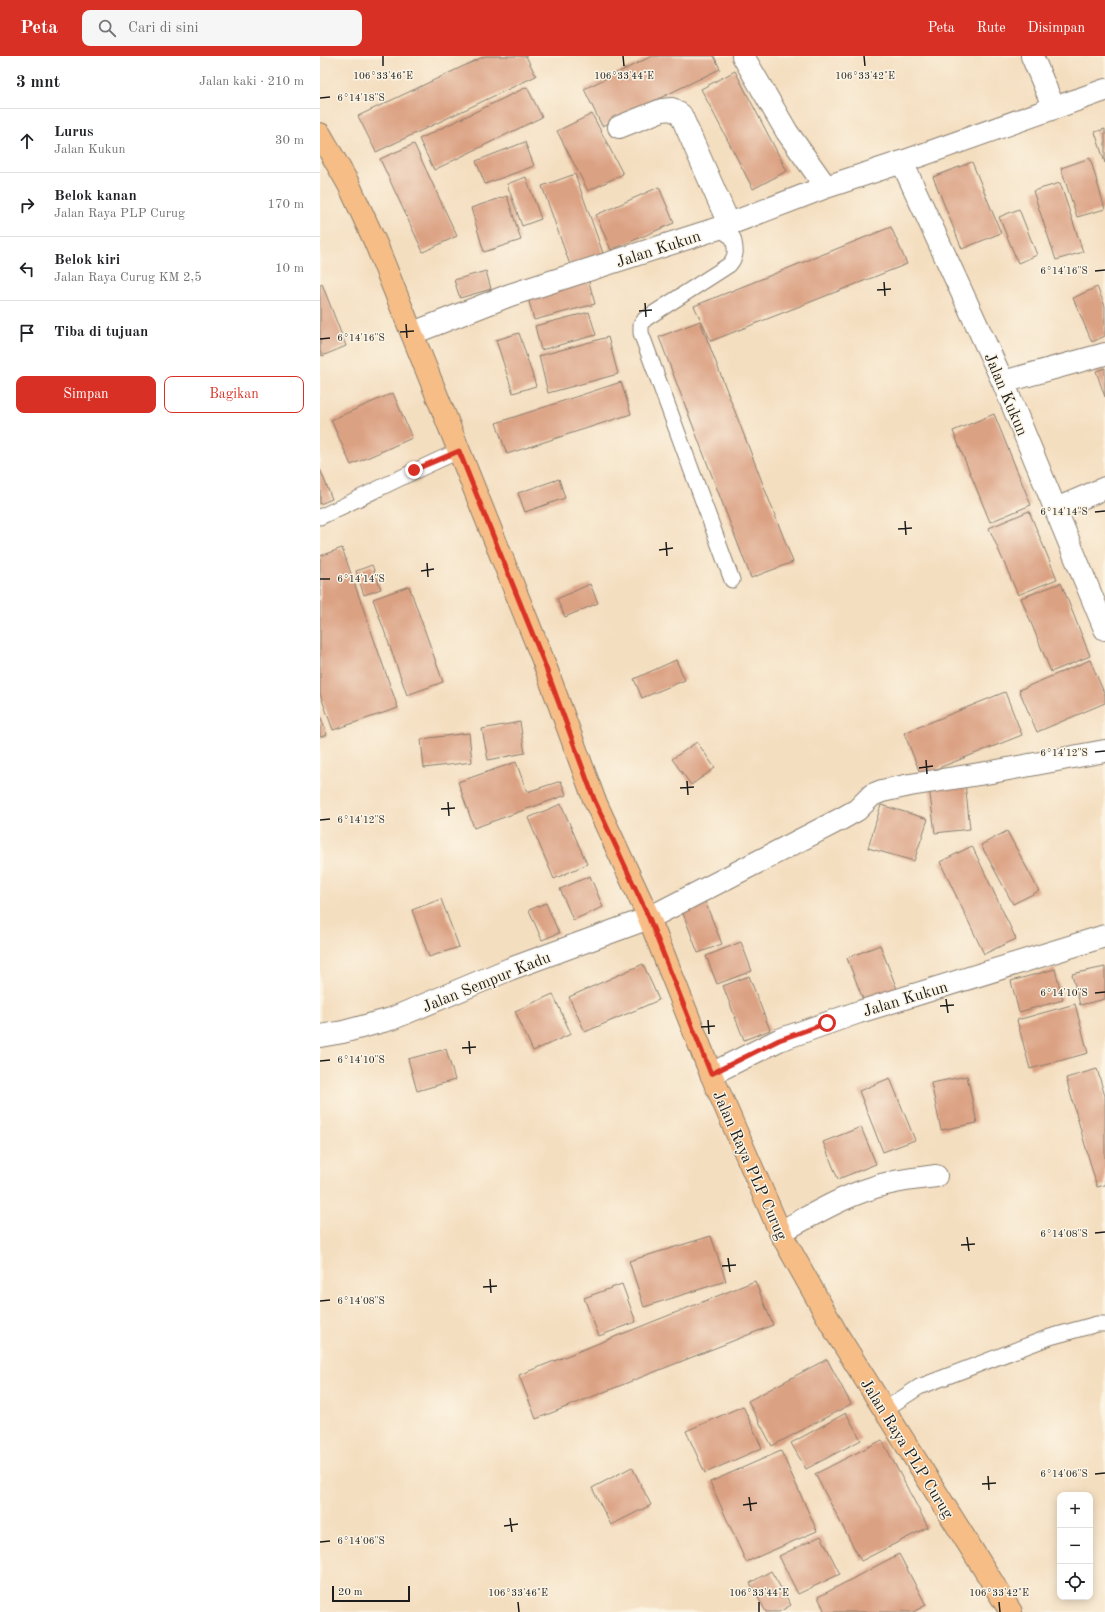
<!DOCTYPE html>
<html lang="id">
<meta charset="utf-8">
<style>
body{margin:0;font-family:"Old Standard TT",serif;background:#f6f6f6;color:#202124}
.controls{position:absolute;right:12px;bottom:12px;display:grid;overflow:hidden;border-radius:8px;box-shadow:0 2px 10px #0003}
.controls button{width:36px;height:36px;display:grid;place-items:center;padding:0;border:0;border-bottom:1px solid #e0e0e0;background:#fff;color:#202124;font:20px sans-serif}
.scale{position:absolute;left:12px;bottom:10px;width:78px;box-sizing:border-box;padding-left:4px;border:2px solid #1c1c1c;border-top:0;font-size:11px;line-height:14px;white-space:nowrap;color:#1c1c1c;-webkit-text-stroke:3px #fcf5e5;paint-order:stroke}
.stop{position:absolute;width:12px;height:12px;margin:-9px;border:3px solid #d93025;border-radius:50%;background:#fff}
.stop.end{background:#d93025;border-color:#fff;box-shadow:0 1px 4px #0008}
.list{margin:0;padding:0;list-style:none}
h2{display:flex;justify-content:space-between;align-items:center;height:52px;margin:0;padding:0 16px;font-size:17px}
h2 small{font-size:13px;font-weight:400;color:#757577}
.list li{display:grid;grid-template-columns:26px 1fr auto;gap:12px;align-items:center;box-sizing:border-box;height:64px;padding:0 16px;border-top:1px solid #e0e0e0}
.list b{display:block;font-size:15px;white-space:nowrap}
.list p{margin:0;font-size:13px;white-space:nowrap;color:#757577}
.list em{font-size:13px;font-style:normal;color:#757577}
.actions{display:flex;gap:8px;padding:12px 16px}
.actions a{flex:1;padding:9px 0;border:1px solid #d93025;border-radius:8px;text-align:center;font-size:14px;color:#d93025}
.actions .main{background:#d93025;color:#fff}
.icon{flex:none;width:22px;height:22px;fill:none;stroke:currentColor;stroke-width:2;stroke-linecap:round;stroke-linejoin:round}
.map{position:relative;flex:none;width:785px;height:1556px;overflow:hidden}
header{display:flex;align-items:center;gap:24px;box-sizing:border-box;height:56px;padding:0 20px;background:#d93025;color:#fff}
header strong{font-size:19px}
nav{display:flex;gap:22px;margin-inline-start:auto;font-size:14px}
.search{width:280px;height:36px;background:#f6f6f6;display:flex;align-items:center;gap:10px;box-sizing:border-box;padding:0 14px;border-radius:8px;color:#757577;font-size:15px}
main{display:flex}
aside{flex:1;background:#fff}
.map>svg:first-child{display:block}
.building{fill:#dba183}
.lines{fill:none;stroke-linecap:round;stroke-linejoin:round}
.lane-casing{stroke:#887d6e;stroke-width:17}
.street-casing{stroke:#887d6e;stroke-width:24}
.primary-casing{stroke:#887d6e;stroke-width:24}
.lane{stroke:#fff;stroke-width:15}
.street{stroke:#fff;stroke-width:22}
.primary{stroke:#f6be86;stroke-width:22}
.route{stroke:#d93025;stroke-width:5}
.ticks{fill:none;stroke:#1c1c1c;stroke-width:1.5}
.labels{text-anchor:middle;stroke-width:3;stroke-linejoin:round;paint-order:stroke}
.street-label{font-size:16px;fill:#1c1c1c;stroke:#fcf5e5}
.ticks-label{font-size:10px;text-anchor:middle;fill:#1c1c1c;stroke:#fcf5e5;stroke-width:3;stroke-linejoin:round;paint-order:stroke}
</style>
<header>
<strong>Peta</strong>
<div class="search"><svg class="icon" aria-label="search" viewBox="0 0 24 24"><circle cx="10" cy="10" r="6"/><path d="M15 15l6 6"/></svg>Cari di sini</div>
<nav><a>Peta</a><a>Rute</a><a>Disimpan</a></nav>
</header>
<main>
<aside>
<h2>3 mnt<small>Jalan kaki · 210 m</small></h2>
<ul class="list">
<li><svg class="icon" aria-label="ahead" viewBox="0 0 24 24"><path d="M12 20V5M6 11l6-6 6 6"/></svg><div><b>Lurus</b><p>Jalan Kukun</p></div><em>30 m</em></li>
<li><svg class="icon" aria-label="right" viewBox="0 0 24 24"><path d="M7 20v-9h11M14 6l5 5-5 5"/></svg><div><b>Belok kanan</b><p>Jalan Raya PLP Curug</p></div><em>170 m</em></li>
<li><svg class="icon" aria-label="left" viewBox="0 0 24 24"><path d="M17 20v-9H6M10 6l-5 5 5 5"/></svg><div><b>Belok kiri</b><p>Jalan Raya Curug KM 2,5</p></div><em>10 m</em></li>
<li><svg class="icon" aria-label="arrive" viewBox="0 0 24 24"><path d="M6 21V4h12l-3 4 3 4H6"/></svg><div><b>Tiba di tujuan</b></div></li>
</ul>
<div class="actions"><a class="main">Simpan</a><a>Bagikan</a></div>
</aside>
<div class="map">
<svg width="785" height="1556" viewBox="0 0 785 1556">
<rect width="100%" height="100%" fill="#fcf5e5"/>
<filter id="ink" filterUnits="userSpaceOnUse"><feTurbulence type="fractalNoise" baseFrequency=".025" numOctaves="2"/><feDisplacementMap in="SourceGraphic" scale="8" xChannelSelector="R" yChannelSelector="G"/><feConvolveMatrix kernelMatrix="1 2 1 2 8 2 1 2 1" color-interpolation-filters="sRGB"/></filter>
<filter id="wash" filterUnits="userSpaceOnUse"><feTurbulence type="fractalNoise" baseFrequency=".012" numOctaves="4" result="noise"/><feDisplacementMap in="SourceGraphic" scale="16" xChannelSelector="R" yChannelSelector="G"/><feGaussianBlur stdDeviation="0.9" result="paint"/><feColorMatrix in="noise" values="0 0 0 0 0 0 0 0 0 0 0 0 0 0 0 0 0 1.4 0 .05"/><feComposite in="paint" operator="in"/></filter>
<g filter="url(#wash)">
<rect width="100%" height="100%" fill="#f4dec0"/>
<g id="blocks">
<!-- building -->
<path class="building" d="M 165,0 L 206,0 L 216,20 L 56,96 L 38,60 Z
M 332,0 L 394,0 L 400,13 L 282,70 L 264,33 Z
M 415,15 L 467,115 L 433,133 L 381,33 Z
M 207,31 L 222,61 L 114,114 L 99,83 Z
M 272,58 L 303,118 L 268,135 L 237,75 Z
M 785,73 L 785,107 L 775,76 Z
M 205,86 L 214,110 L 165,128 L 156,105 Z
M 94,88 L 137,180 L 103,196 L 60,103 Z
M 770,102 L 785,153 L 757,161 L 741,112 Z
M 652,106 L 681,177 L 642,193 L 613,121 Z
M 255,118 L 283,197 L 250,209 L 222,130 Z
M 206,121 L 221,163 L 202,170 L 187,128 Z
M 740,127 L 763,196 L 736,204 L 713,135 Z
M 339,131 L 354,167 L 291,194 L 276,159 Z
M 187,140 L 201,184 L 164,196 L 151,152 Z
M 699,153 L 717,199 L 698,207 L 679,161 Z
M 571,171 L 587,208 L 391,285 L 374,250 Z
M 166,215 L 171,233 L 140,242 L 134,224 Z
M 269,226 L 275,248 L 214,264 L 208,242 Z
M 2,228 L 26,290 L 2,300 L 0,295 L 0,229 Z
M 777,231 L 785,250 L 785,280 L 772,286 L 753,242 Z
M 269,256 L 276,279 L 221,294 L 215,270 Z
M 380,265 L 473,506 L 431,522 L 339,281 Z
M 199,277 L 216,330 L 193,337 L 176,284 Z
M 288,281 L 298,318 L 228,337 L 219,300 Z
M 785,312 L 785,341 L 776,315 Z
M 301,326 L 311,358 L 187,398 L 176,367 Z
M 73,337 L 92,382 L 31,409 L 11,364 Z
M 674,358 L 711,449 L 670,466 L 633,375 Z
M 0,413 L 12,443 L 0,448 Z
M 239,423 L 245,442 L 205,456 L 198,437 Z
M 709,455 L 737,523 L 698,539 L 669,472 Z
M 22,492 L 78,652 L 13,674 L 0,638 L 0,500 Z
M 52,509 L 61,533 L 44,539 L 36,515 Z
M 741,527 L 770,600 L 731,616 L 701,542 Z
M 270,528 L 278,547 L 245,561 L 237,543 Z
M 89,530 L 123,626 L 87,639 L 53,543 Z
M 356,604 L 365,624 L 322,642 L 314,623 Z
M 770,604 L 785,639 L 785,647 L 717,676 L 699,634 Z
M 685,636 L 702,679 L 601,719 L 584,677 Z
M 0,659 L 7,679 L 0,681 Z
M 200,666 L 205,697 L 168,704 L 162,673 Z
M 149,677 L 152,706 L 104,712 L 101,683 Z
M 377,686 L 395,712 L 371,729 L 352,703 Z
M 196,706 L 207,736 L 241,725 L 246,739 L 154,772 L 138,726 Z
M 645,727 L 650,773 L 615,777 L 609,731 Z
M 241,748 L 267,808 L 234,823 L 208,762 Z
M 561,749 L 608,763 L 594,805 L 548,792 Z
M 687,775 L 719,835 L 693,848 L 661,789 Z
M 652,790 L 696,883 L 664,898 L 620,806 Z
M 270,820 L 283,851 L 253,864 L 240,833 Z
M 121,843 L 139,891 L 109,901 L 92,854 Z
M 384,843 L 402,888 L 378,897 L 361,852 Z
M 226,847 L 239,877 L 222,884 L 209,854 Z
M 421,886 L 432,915 L 397,928 L 386,900 Z
M 560,889 L 577,933 L 544,946 L 527,902 Z
M 323,908 L 339,944 L 265,976 L 249,941 Z
M 785,911 L 785,943 L 760,949 L 752,918 Z
M 735,913 L 743,944 L 699,956 L 691,925 Z
M 429,920 L 450,974 L 424,984 L 403,930 Z
M 233,938 L 251,978 L 213,995 L 195,955 Z
M 755,948 L 768,997 L 710,1013 L 697,964 Z
M 126,993 L 135,1024 L 97,1035 L 88,1003 Z
M 777,1013 L 785,1040 L 785,1129 L 777,1131 L 746,1022 Z
M 647,1020 L 657,1067 L 621,1074 L 611,1027 Z
M 570,1022 L 595,1084 L 563,1096 L 539,1035 Z
M 541,1071 L 556,1108 L 518,1123 L 503,1086 Z
M 391,1180 L 406,1225 L 324,1251 L 309,1205 Z
M 435,1225 L 453,1269 L 216,1363 L 199,1319 Z
M 302,1228 L 316,1266 L 279,1280 L 264,1242 Z
M 507,1303 L 531,1348 L 452,1390 L 428,1345 Z
M 423,1350 L 442,1392 L 385,1417 L 366,1375 Z
M 526,1357 L 541,1384 L 486,1413 L 471,1387 Z
M 562,1384 L 608,1471 L 541,1505 L 495,1418 Z
M 461,1395 L 497,1475 L 426,1506 L 390,1426 Z
M 312,1411 L 331,1449 L 291,1469 L 272,1432 Z
M 501,1480 L 520,1518 L 478,1538 L 459,1500 Z
M 579,1498 L 606,1549 L 593,1556 L 505,1556 L 498,1541 Z
M 451,1515 L 471,1549 L 459,1556 L 446,1556 L 430,1527 Z"/>
</g>
</g>
<g filter="url(#ink)">
<use href="#blocks" fill-opacity="0" stroke="#887d6e" stroke-width="1"/>
<g class="lines">
<defs>
<path id="lane" d="M 399,172 L 413,182 C 416,194 417,200 409,209 L 325,263 L 321,269 L 321,277 L 412,524
M 0,461 C 47,439 92,415 139,395
M 564,1354 L 599,1331 L 730,1281 L 777,1268 L 785,1268"/>
<path id="street" d="M 423,0 L 467,76 L 506,131
M 712,0 L 734,52
M 299,71 L 342,54 L 352,53 L 361,59 L 409,168
M 582,106 L 683,326 L 785,573
M 93,277 L 190,239 L 399,172 L 506,131 L 582,106 L 785,34
M 683,326 L 785,298
M 736,453 L 785,432
M 0,980 L 23,976 L 71,963 L 190,913 L 329,862 L 521,763 L 537,754 L 552,739 L 562,735 L 590,729 L 672,716 L 785,695
M 391,1018 L 459,984 L 539,956 L 785,880
M 460,1176 C 489,1161 518,1143 549,1133 C 571,1125 593,1123 616,1120"/>
<path id="primary" d="M 0,78 L 29,129 L 56,188 L 223,604 L 274,743 L 329,862 L 391,1018 L 460,1176 L 517,1278 L 691,1556"/>
</defs>
<!-- lane casing -->
<use href="#lane" class="lane-casing"/>
<!-- street casing -->
<use href="#street" class="street-casing"/>
<!-- primary casing -->
<use href="#primary" class="primary-casing"/>
<!-- lane -->
<use href="#lane" class="lane"/>
<!-- street -->
<use href="#street" class="street"/>
<!-- primary -->
<use href="#primary" class="primary"/>
</g>
</g>
<g class="lines" filter="url(#ink)">
<!-- route -->
<path class="route" d="M 94,414 L 139,395 L 223,604 L 274,743 L 329,862 L 391,1018 L 459,984 L 507,967"/>
</g>
<!-- ticks -->
<path class="ticks" d="M 63,0 L 63,10M 303,0 L 304,10M 544,0 L 545,10M 0,42 L 10,41M 775,215 L 785,214M 564,226 L 565,240M 557,234 L 571,233M 325,247 L 326,261M 319,255 L 332,254M 86,268 L 87,282M 80,276 L 94,275M 0,283 L 10,282M 775,456 L 785,455M 585,465 L 586,479M 578,473 L 592,472M 346,486 L 347,500M 339,494 L 353,492M 107,507 L 108,521M 101,515 L 114,513M 0,523 L 10,523M 775,696 L 785,695M 606,704 L 607,718M 599,712 L 613,710M 367,725 L 368,739M 360,732 L 374,731M 128,746 L 129,760M 121,753 L 135,752M 0,764 L 10,763M 775,937 L 785,936M 626,943 L 628,957M 620,950 L 634,949M 388,964 L 389,978M 381,971 L 395,970M 149,985 L 150,998M 142,992 L 156,991M 0,1005 L 10,1004M 775,1177 L 785,1176M 647,1181 L 649,1195M 641,1189 L 655,1188M 408,1202 L 410,1216M 402,1210 L 416,1209M 170,1223 L 171,1237M 163,1231 L 177,1230M 0,1245 L 10,1244M 775,1418 L 785,1417M 668,1420 L 669,1434M 662,1428 L 676,1427M 429,1441 L 431,1455M 423,1449 L 437,1447M 190,1462 L 192,1476M 184,1470 L 198,1468M 0,1486 L 10,1485M 198,1546 L 199,1556M 439,1546 L 439,1556M 679,1546 L 680,1556"/>
<g class="labels">
<!-- street labels -->
<g class="street-label">
<text transform="translate(338 192) rotate(-18)" y="6">Jalan Kukun</text>
<text transform="translate(687 338) rotate(67)" y="6">Jalan Kukun</text>
<text transform="translate(166 925) rotate(-22)" y="6">Jalan Sempur Kadu</text>
<text transform="translate(585 942) rotate(-17)" y="6">Jalan Kukun</text>
<text transform="translate(431 1109) rotate(66)" y="6">Jalan Raya PLP Curug</text>
<text transform="translate(588 1392) rotate(58)" y="6">Jalan Raya PLP Curug</text>
</g>
</g>
<g class="ticks-label">
<text x="63" y="23">106°33'46"E</text>
<text x="304" y="23">106°33'44"E</text>
<text x="545" y="23">106°33'42"E</text>
<text x="41" y="45">6°14'18"S</text>
<text x="744" y="218">6°14'16"S</text>
<text x="41" y="285">6°14'16"S</text>
<text x="744" y="459">6°14'14"S</text>
<text x="41" y="526">6°14'14"S</text>
<text x="744" y="700">6°14'12"S</text>
<text x="41" y="767">6°14'12"S</text>
<text x="744" y="940">6°14'10"S</text>
<text x="41" y="1007">6°14'10"S</text>
<text x="744" y="1181">6°14'08"S</text>
<text x="41" y="1248">6°14'08"S</text>
<text x="744" y="1421">6°14'06"S</text>
<text x="41" y="1488">6°14'06"S</text>
<text x="198" y="1540">106°33'46"E</text>
<text x="439" y="1540">106°33'44"E</text>
<text x="679" y="1540">106°33'42"E</text>
</g>
</svg>
<div class="controls">
<button>+</button>
<button>−</button>
<button><svg class="icon" aria-label="locate" viewBox="0 0 24 24"><circle cx="12" cy="12" r="6"/><path d="M12 2v4M12 18v4M2 12h4M18 12h4"/></svg></button>
</div>
<div class="scale">20 m</div>
<div class="stop" style="left:507px;top:967px"></div>
<div class="stop end" style="left:94px;top:414px"></div>
</div>
</main>
